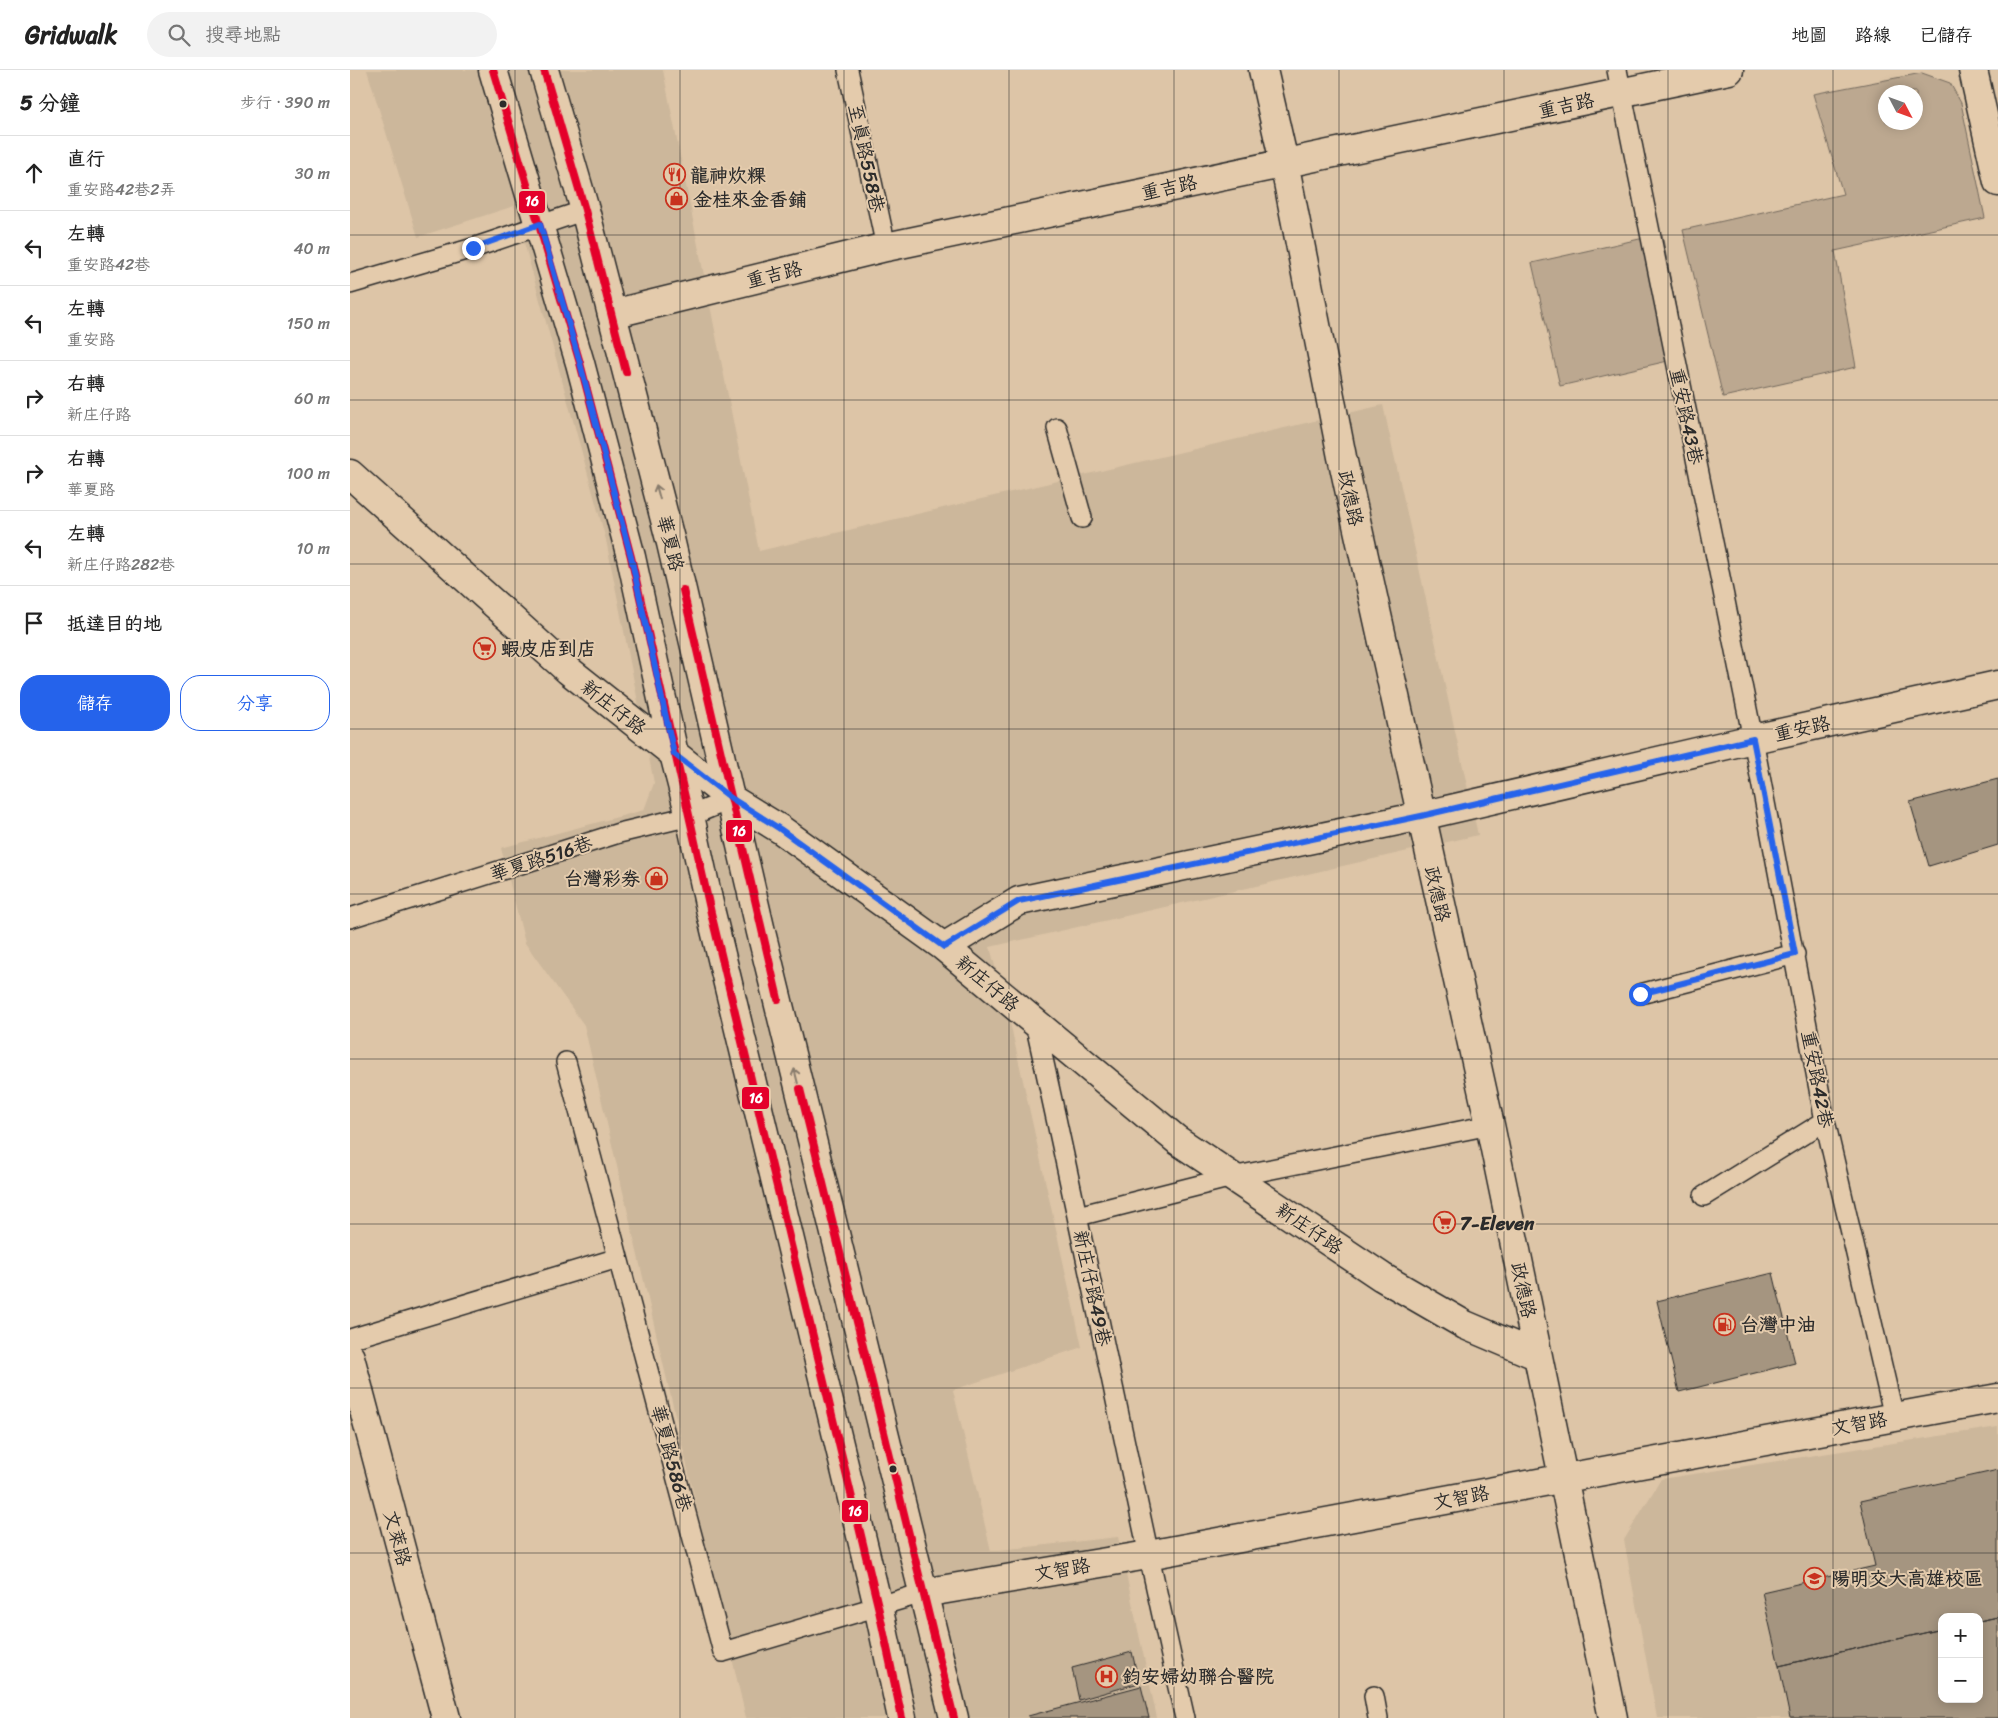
<!DOCTYPE html>
<html lang="zh-TW">
<meta charset="utf-8">
<style>
body{margin:0;font-family:Sriracha,"LXGW WenKai TC",sans-serif;background:#f2f2f2;color:#222}
.controls{position:absolute;right:15px;bottom:15px;display:grid;overflow:hidden;border-radius:10px;box-shadow:0 2px 12px #0003}
.controls button{width:45px;height:45px;display:grid;place-items:center;padding:0;border:0;border-bottom:1px solid #e0e0e0;background:#fff;color:#222;font:25px sans-serif}
.compass{position:absolute;left:1528px;top:15px;width:45px;height:45px;border-radius:50%;background:#fff;box-shadow:0 2px 12px #0003;rotate:131deg}
.stop{position:absolute;width:15px;height:15px;margin:-11px;border:4px solid #2563eb;border-radius:50%;background:#fff}
.stop.end{background:#2563eb;border-color:#fff;box-shadow:0 1px 5px #0008}
.list{margin:0;padding:0;list-style:none}
h2{display:flex;justify-content:space-between;align-items:center;height:65px;margin:0;padding:0 20px;font-size:21px}
h2 small{font-size:16px;font-weight:400;color:#767676}
.list li{display:grid;grid-template-columns:32px 1fr auto;gap:15px;align-items:center;box-sizing:border-box;height:75px;padding:0 20px;border-top:1px solid #e0e0e0}
.list b{display:block;font-size:19px;white-space:nowrap}
.list p{margin:0;font-size:16px;white-space:nowrap;color:#767676}
.list em{font-size:16px;font-style:normal;color:#767676}
.actions{display:flex;gap:10px;padding:15px 20px}
.actions a{flex:1;padding:11px 0;border:1px solid #2563eb;border-radius:20px;text-align:center;font-size:18px;color:#2563eb}
.actions .main{background:#2563eb;color:#fff}
.icon{flex:none;width:28px;height:28px;fill:none;stroke:currentColor;stroke-width:2;stroke-linecap:round;stroke-linejoin:round}
.map{position:relative;flex:none;width:1648px;height:1648px;overflow:hidden}
header{display:flex;align-items:center;gap:30px;box-sizing:border-box;height:70px;padding:0 25px;background:#fff;border-bottom:1px solid #e0e0e0}
header strong{font-size:24px}
nav{display:flex;gap:28px;margin-inline-start:auto;font-size:18px}
.search{width:350px;height:45px;background:#f2f2f2;display:flex;align-items:center;gap:12px;box-sizing:border-box;padding:0 18px;border-radius:28px;color:#767676;font-size:19px}
main{display:flex}
aside{flex:1;background:#fff}
.map>svg:first-child{display:block}
.built{fill:#ccb79b;fill-rule:evenodd}
.green{fill:#bca890;stroke:#746a5e;fill-rule:evenodd}
.building{fill:#a59580;stroke:#2b2b2b}
.lines{fill:none;stroke-linecap:round;stroke-linejoin:round}
.service-casing{stroke:#2b2b2b;stroke-width:22}
.minor-casing{stroke:#2b2b2b;stroke-width:31}
.tertiary-casing{stroke:#2b2b2b;stroke-width:31}
.service{stroke:#e4cbac;stroke-width:19}
.minor{stroke:#e4cbac;stroke-width:28}
.tertiary{stroke:#e4cbac;stroke-width:28}
.bus-1-casing{stroke:#e4cbac;stroke-width:11}
.bus-1{stroke:#e4002b;stroke-width:8}
.oneway{stroke:#887b6c}
.route{stroke:#2563eb;stroke-width:6}
.grid{fill:none;stroke:#2b2b2b;stroke-width:1;stroke-opacity:0.55}
.bus-dot{fill:#2b2b2b;stroke:#e4cbac;stroke-width:2}
.labels{text-anchor:middle;stroke-width:4;stroke-linejoin:round;paint-order:stroke}
.street-label{font-size:19px;fill:#2b2b2b;stroke:#e4cbac}
.poi-label{font-size:19px;font-weight:bold;fill:#2b2b2b;stroke:#e4cbac;text-anchor:start}
.line-badge{stroke:#e4cbac;stroke-width:2}
.badge-label{font-size:14px;text-anchor:middle;font-weight:bold;fill:#fff}
</style>
<header>
<strong>Gridwalk</strong>
<div class="search"><svg class="icon" aria-label="search" viewBox="0 0 24 24"><circle cx="10" cy="10" r="6"/><path d="M15 15l6 6"/></svg>搜尋地點</div>
<nav><a>地圖</a><a>路線</a><a>已儲存</a></nav>
</header>
<main>
<aside>
<h2>5 分鐘<small>步行 · 390 m</small></h2>
<ul class="list">
<li><svg class="icon" aria-label="ahead" viewBox="0 0 24 24"><path d="M12 20V5M6 11l6-6 6 6"/></svg><div><b>直行</b><p>重安路42巷2弄</p></div><em>30 m</em></li>
<li><svg class="icon" aria-label="left" viewBox="0 0 24 24"><path d="M17 20v-9H6M10 6l-5 5 5 5"/></svg><div><b>左轉</b><p>重安路42巷</p></div><em>40 m</em></li>
<li><svg class="icon" aria-label="left" viewBox="0 0 24 24"><path d="M17 20v-9H6M10 6l-5 5 5 5"/></svg><div><b>左轉</b><p>重安路</p></div><em>150 m</em></li>
<li><svg class="icon" aria-label="right" viewBox="0 0 24 24"><path d="M7 20v-9h11M14 6l5 5-5 5"/></svg><div><b>右轉</b><p>新庄仔路</p></div><em>60 m</em></li>
<li><svg class="icon" aria-label="right" viewBox="0 0 24 24"><path d="M7 20v-9h11M14 6l5 5-5 5"/></svg><div><b>右轉</b><p>華夏路</p></div><em>100 m</em></li>
<li><svg class="icon" aria-label="left" viewBox="0 0 24 24"><path d="M17 20v-9H6M10 6l-5 5 5 5"/></svg><div><b>左轉</b><p>新庄仔路282巷</p></div><em>10 m</em></li>
<li><svg class="icon" aria-label="arrive" viewBox="0 0 24 24"><path d="M6 21V4h12l-3 4 3 4H6"/></svg><div><b>抵達目的地</b></div></li>
</ul>
<div class="actions"><a class="main">儲存</a><a>分享</a></div>
</aside>
<div class="map">
<svg width="1648" height="1648" viewBox="0 0 1648 1648">
<rect width="100%" height="100%" fill="#ddc5a7"/>
<filter id="ink" filterUnits="userSpaceOnUse"><feTurbulence type="fractalNoise" baseFrequency=".02" numOctaves="2"/><feDisplacementMap in="SourceGraphic" scale="10" xChannelSelector="R" yChannelSelector="G"/><feConvolveMatrix kernelMatrix="1 2 1 2 8 2 1 2 1" color-interpolation-filters="sRGB"/></filter>
<g filter="url(#ink)">
<!-- built -->
<path class="built" d="M 17,0 L 313,0 L 409,481 L 1033,335 L 1128,765 L 640,877 L 662,961 L 732,1277 L 603,1320 L 641,1481 L 768,1467 L 807,1648 L 396,1648 L 234,955 L 175,873 L 151,778 L 294,740 L 304,713 L 256,470 L 164,136 L 68,167 Z
M 1648,1357 L 1648,1648 L 1307,1648 L 1274,1470 L 1311,1409 ZM 1592,1547 L 1629,1547 L 1629,1629 L 1592,1629 Z"/>
<!-- green -->
<path class="green" d="M 1572,3 L 1600,13 L 1611,33 L 1635,148 L 1485,181 L 1506,297 L 1373,327 L 1333,160 L 1493,124 L 1463,24 ZM 1536,22 L 1566,22 L 1566,52 L 1536,52 Z
M 1312,164 L 1335,287 L 1210,316 L 1182,193 Z"/>
<!-- building -->
<path class="building" d="M 1648,709 L 1648,775 L 1579,796 L 1560,732 Z
M 1423,1203 L 1445,1293 L 1329,1322 L 1307,1231 Z
M 1648,1400 L 1648,1547 L 1629,1551 L 1629,1547 L 1592,1547 L 1592,1559 L 1429,1596 L 1412,1522 L 1525,1496 L 1510,1431 Z
M 1648,1547 L 1648,1648 L 1440,1648 L 1429,1596 L 1592,1559 L 1592,1629 L 1629,1629 L 1629,1551 Z
M 782,1582 L 789,1613 L 729,1630 L 722,1598 Z
M 791,1616 L 799,1648 L 679,1648 L 678,1646 Z"/>
<g class="lines">
<defs>
<path id="service" d="M 498,0 L 536,177
M 1267,0 L 1403,669 L 1475,1051 L 1544,1347
M 0,214 L 123,178 L 235,140
M 707,358 L 732,448
M 0,848 L 269,763 L 340,746 L 381,729
M 1290,924 L 1445,884
M 685,953 C 737,1184 782,1417 835,1648
M 216,992 L 373,1582 L 573,1523
M 1354,1126 L 1475,1051
M 728,1146 L 882,1107 L 1140,1055
M 0,1269 L 268,1188
M 1024,1626 L 1028,1648"/>
<path id="minor" d="M 913,0 L 934,92 L 992,387 L 1140,1055 L 1263,1648
M 1623,0 L 1648,112
M 262,244 L 536,177 L 1379,0
M 0,404 L 218,600 L 381,729 L 430,759 L 594,877 L 827,1070 L 1032,1207 L 1115,1255 L 1188,1286
M 594,877 L 669,831 L 1071,746 L 1403,669 L 1648,615
M 0,1287 L 96,1648
M 573,1523 L 798,1485 L 1648,1328"/>
<path id="tertiary" d="M 143,0 L 230,293 L 281,487 L 324,684 L 340,746 L 361,843 L 528,1536 L 552,1648
M 194,0 L 235,140 L 321,473 L 411,862 L 604,1648"/>
</defs>
<!-- service casing -->
<use href="#service" class="service-casing"/>
<!-- minor casing -->
<use href="#minor" class="minor-casing"/>
<!-- tertiary casing -->
<use href="#tertiary" class="tertiary-casing"/>
<!-- service -->
<use href="#service" class="service"/>
<!-- minor -->
<use href="#minor" class="minor"/>
<!-- tertiary -->
<use href="#tertiary" class="tertiary"/>
<defs>
<path id="bus-1" d="M 143,0 L 230,293 L 281,487 L 361,843 L 528,1536 L 552,1648
M 194,0 L 235,140 L 276,302
M 333,520 L 428,929
M 450,1019 L 604,1648"/>
</defs>
<!-- bus-1 casing -->
<use href="#bus-1" class="bus-1-casing"/>
<!-- bus-1 -->
<use href="#bus-1" class="bus-1"/>
</g>
<!-- one-way arrows -->
<defs><path id="oneway-shaft" d="M-6 0H5M1.5-3L5.5 0L1.5 3" fill="none" stroke-width="1.6" stroke-linecap="round" stroke-linejoin="round" transform="scale(1.25)"/></defs>
<g class="oneway">
<use href="#oneway-shaft" transform="translate(308 422) rotate(-105)"/>
<use href="#oneway-shaft" transform="translate(446 1006) rotate(-104)"/>
</g>
</g>
<g class="lines" filter="url(#ink)">
<!-- route -->
<path class="route" d="M 123,178 L 190,154 L 230,293 L 281,487 L 324,684 L 381,728 L 430,759 L 594,877 L 669,831 L 1071,746 L 1403,669 L 1445,884 L 1290,924"/>
</g>
<!-- grid -->
<path class="grid" d="M 165,0 L 165,1648M 330,0 L 330,1648M 494,0 L 494,1648M 659,0 L 659,1648M 824,0 L 824,1648M 989,0 L 989,1648M 1154,0 L 1154,1648M 1318,0 L 1318,1648M 1483,0 L 1483,1648M 0,165 L 1648,165M 0,330 L 1648,330M 0,494 L 1648,494M 0,659 L 1648,659M 0,824 L 1648,824M 0,989 L 1648,989M 0,1154 L 1648,1154M 0,1318 L 1648,1318M 0,1483 L 1648,1483"/>
<!-- icons -->
<defs>
<symbol id="restaurant-ring" viewBox="-11 -11 22 22"><circle r="9.5" fill="#e4cbac" stroke="#c8321e" stroke-width="1.5"/><path d="M-5-6h1v4h1v-4h1v4h1v-4h1v5L-1.5 .5V6h-2V.5L-5-1ZM5-6V6H3V1.5H1.5Q1.5-4 5-6Z" fill="#c8321e"/></symbol>
<symbol id="shop-ring" viewBox="-11 -11 22 22"><circle r="9.5" fill="#e4cbac" stroke="#c8321e" stroke-width="1.5"/><path d="M-5-2.5h2.3a2.7 3.5 0 0 1 5.4 0H5L5.5 6h-11ZM-1.5-2.5h3a1.5 2.3 0 0 0-3 0Z" fill="#c8321e"/></symbol>
<symbol id="supermarket-ring" viewBox="-11 -11 22 22"><circle r="9.5" fill="#e4cbac" stroke="#c8321e" stroke-width="1.5"/><path d="M-6-5.5h2.5l.6 2H6L4.5 2H-2.5L-4.4-4H-6ZM-1.5 3.2a1.3 1.3 0 1 0 .1 0ZM3 3.2a1.3 1.3 0 1 0 .1 0Z" fill="#c8321e"/></symbol>
<symbol id="fuel-ring" viewBox="-11 -11 22 22"><circle r="9.5" fill="#e4cbac" stroke="#c8321e" stroke-width="1.5"/><path d="M-5.5-6h7V0h2V4h1.3V-2.5L3-4.5l.8-.8L6-3V5H2.5V1h-1V6h-7ZM-4.2-4.7v3.2H.2V-4.7Z" fill="#c8321e"/></symbol>
<symbol id="university-ring" viewBox="-11 -11 22 22"><circle r="9.5" fill="#e4cbac" stroke="#c8321e" stroke-width="1.5"/><path d="M0-5L7-2L0 1L-7-2ZM-4 1L0 2.5L4 1V4Q0 6-4 4Z" fill="#c8321e"/></symbol>
<symbol id="hospital-ring" viewBox="-11 -11 22 22"><circle r="9.5" fill="#e4cbac" stroke="#c8321e" stroke-width="1.5"/><path d="M-5-5h3v3.5h4V-5h3V5h-3V1.5h-4V5h-3Z" fill="#c8321e"/></symbol>
</defs>
<g fill-rule="evenodd">
<use href="#restaurant-ring" x="312" y="92" width="25" height="25"/>
<use href="#shop-ring" x="314" y="116" width="25" height="25"/>
<use href="#supermarket-ring" x="122" y="566" width="25" height="25"/>
<use href="#shop-ring" x="294" y="796" width="25" height="25"/>
<use href="#supermarket-ring" x="1082" y="1140" width="25" height="25"/>
<use href="#fuel-ring" x="1362" y="1242" width="25" height="25"/>
<use href="#university-ring" x="1452" y="1496" width="25" height="25"/>
<use href="#hospital-ring" x="744" y="1594" width="25" height="25"/>
</g>
<!-- markers -->
<g class="bus-dot">
<circle cx="153" cy="34" r="4.5"/>
<circle cx="543" cy="1399" r="4.5"/>
</g>
<g class="labels">
<!-- street labels -->
<g class="street-label">
<text transform="translate(1216 35) rotate(-12)" y="7">重吉路</text>
<text transform="translate(517 88) rotate(78)" y="7">至真路558巷</text>
<text transform="translate(819 117) rotate(-12)" y="7">重吉路</text>
<text transform="translate(424 204) rotate(-14)" y="7">重吉路</text>
<text transform="translate(1337 346) rotate(78)" y="7">重安路43巷</text>
<text transform="translate(1001 428) rotate(78)" y="7">政德路</text>
<text transform="translate(321 473) rotate(76)" y="7">華夏路</text>
<text transform="translate(264 637) rotate(38)" y="7">新庄仔路</text>
<text transform="translate(1452 658) rotate(-12)" y="7">重安路</text>
<text transform="translate(191 788) rotate(-18)" y="7">華夏路516巷</text>
<text transform="translate(1088 824) rotate(77)" y="7">政德路</text>
<text transform="translate(638 913) rotate(40)" y="7">新庄仔路</text>
<text transform="translate(1468 1009) rotate(79)" y="7">重安路42巷</text>
<text transform="translate(960 1158) rotate(34)" y="7">新庄仔路</text>
<text transform="translate(743 1218) rotate(78)" y="7">新庄仔路49巷</text>
<text transform="translate(1174 1220) rotate(78)" y="7">政德路</text>
<text transform="translate(1509 1353) rotate(-10)" y="7">文智路</text>
<text transform="translate(322 1388) rotate(75)" y="7">華夏路586巷</text>
<text transform="translate(1111 1427) rotate(-11)" y="7">文智路</text>
<text transform="translate(48 1468) rotate(75)" y="7">文萊路</text>
<text transform="translate(712 1499) rotate(-10)" y="7">文智路</text>
</g>
<!-- poi labels -->
<g class="poi-label">
<text x="340" y="112">龍神炊粿</text>
<text x="343" y="136">金桂來金香鋪</text>
<text x="151" y="585">蝦皮店到店</text>
<text x="290" y="815" text-anchor="end">台灣彩券</text>
<text x="1110" y="1160">7-Eleven</text>
<text x="1390" y="1261">台灣中油</text>
<text x="1481" y="1515">陽明交大高雄校區</text>
<text x="772" y="1613">鈞安婦幼聯合醫院</text>
</g>
</g>
<g class="line-badge">
<rect x="168" y="120" width="28" height="24" rx="5" fill="#e4002b"/>
<rect x="375" y="749" width="28" height="24" rx="5" fill="#e4002b"/>
<rect x="391" y="1016" width="29" height="24" rx="5" fill="#e4002b"/>
<rect x="491" y="1429" width="28" height="24" rx="5" fill="#e4002b"/>
</g>
<g class="badge-label">
<text x="182" y="136">16</text>
<text x="389" y="766">16</text>
<text x="406" y="1033">16</text>
<text x="505" y="1446">16</text>
</g>
</svg>
<div class="controls">
<button>+</button>
<button>−</button>
</div>
<svg class="compass" viewBox="-18 -18 36 36"><path d="M0-13l5 13h-10z" fill="#e53935"/><path d="M0 13l5-13h-10z" fill="#767676"/></svg>
<div class="stop" style="left:1290px;top:924px"></div>
<div class="stop end" style="left:123px;top:178px"></div>
</div>
</main>
